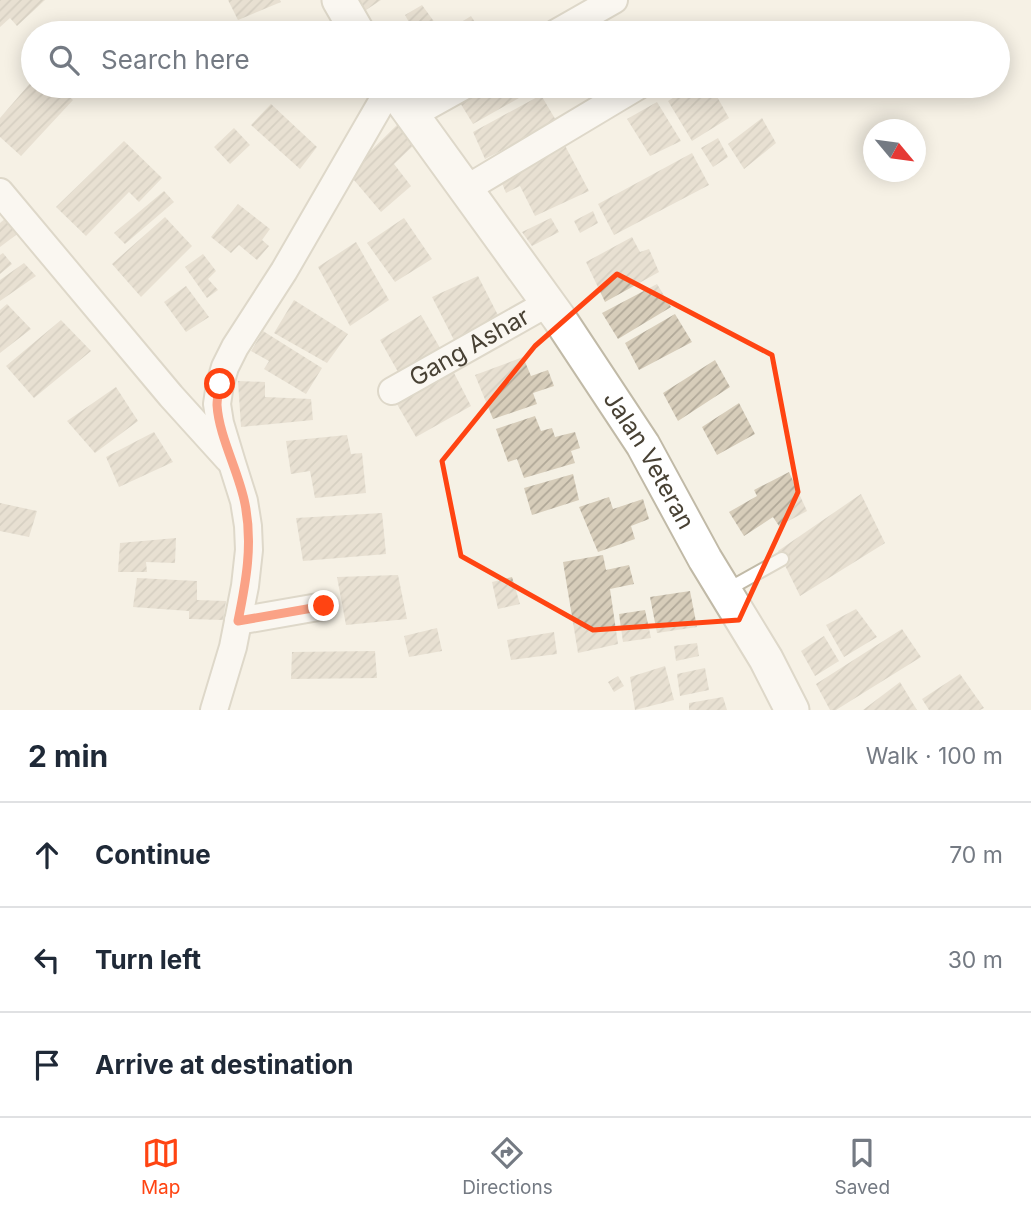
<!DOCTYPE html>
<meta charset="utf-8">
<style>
body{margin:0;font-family:Inter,sans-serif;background:#f6f6f7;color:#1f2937}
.compass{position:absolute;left:863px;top:119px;width:63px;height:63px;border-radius:50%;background:#fff;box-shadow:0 4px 18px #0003;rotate:119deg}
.stop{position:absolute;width:21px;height:21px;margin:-16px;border:5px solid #ff4412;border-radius:50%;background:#fff}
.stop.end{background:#ff4412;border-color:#fff;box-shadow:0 2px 7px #0008}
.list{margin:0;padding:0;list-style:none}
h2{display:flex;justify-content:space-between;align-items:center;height:91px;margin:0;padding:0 28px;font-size:30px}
h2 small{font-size:23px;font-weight:400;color:#747a83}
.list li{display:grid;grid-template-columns:46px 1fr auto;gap:21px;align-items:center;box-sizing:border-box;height:105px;padding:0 28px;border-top:2px solid #e0e1e3}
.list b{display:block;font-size:26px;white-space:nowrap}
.list em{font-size:23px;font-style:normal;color:#747a83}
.icon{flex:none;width:38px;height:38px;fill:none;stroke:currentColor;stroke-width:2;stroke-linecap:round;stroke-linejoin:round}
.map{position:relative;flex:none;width:1031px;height:710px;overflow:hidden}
.search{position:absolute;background:#fff;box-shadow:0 4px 18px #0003;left:21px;right:21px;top:21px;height:77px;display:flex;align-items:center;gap:18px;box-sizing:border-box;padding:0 24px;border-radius:38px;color:#747a83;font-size:26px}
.sheet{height:406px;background:#fff}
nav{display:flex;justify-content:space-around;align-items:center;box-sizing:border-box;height:98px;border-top:2px solid #e0e1e3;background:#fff;font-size:19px;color:#747a83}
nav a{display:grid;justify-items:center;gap:4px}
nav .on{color:#ff4412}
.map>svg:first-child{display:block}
.building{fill:url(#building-hatch)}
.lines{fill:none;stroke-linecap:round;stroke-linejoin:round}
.service-casing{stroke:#c1baa7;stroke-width:16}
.minor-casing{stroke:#c1baa7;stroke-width:30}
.tertiary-casing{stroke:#c1baa7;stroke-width:37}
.service{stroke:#fff;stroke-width:12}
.minor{stroke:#fff;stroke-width:26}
.tertiary{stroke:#fff;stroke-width:33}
.route{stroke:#ff4412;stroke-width:9}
.marked{fill:none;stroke:#ff4412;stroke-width:5;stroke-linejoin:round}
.labels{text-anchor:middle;stroke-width:5;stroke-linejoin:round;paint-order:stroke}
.street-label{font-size:24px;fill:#484134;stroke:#fff}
</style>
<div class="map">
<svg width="1031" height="710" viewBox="0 0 1031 710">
<defs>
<pattern id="building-hatch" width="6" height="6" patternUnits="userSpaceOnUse" patternTransform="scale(1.75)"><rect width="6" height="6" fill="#d7cdba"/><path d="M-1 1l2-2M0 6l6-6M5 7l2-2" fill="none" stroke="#b0a898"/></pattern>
</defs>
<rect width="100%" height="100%" fill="#f5f1e5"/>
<!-- building -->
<path class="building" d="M 0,0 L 45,0 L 17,26 L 10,18 L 0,27 Z
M 228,0 L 280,0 L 281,2 L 238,20 Z
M 356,0 L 381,0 L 363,12 Z
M 422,5 L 438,27 L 428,33 L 415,33 L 405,15 Z
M 471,16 L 482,33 L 444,33 Z
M 33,80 L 33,86 L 58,86 L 73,100 L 21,156 L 0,137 L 0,118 Z
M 244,86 L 259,86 L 247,92 Z
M 490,86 L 530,86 L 533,90 L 473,124 L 459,101 Z
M 692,86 L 711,86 L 729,118 L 692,141 L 668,101 Z
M 541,95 L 557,122 L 485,159 L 473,132 Z
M 657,102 L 681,141 L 650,156 L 627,119 Z
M 271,104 L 317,147 L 300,169 L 251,125 Z
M 762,118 L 776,143 L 744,169 L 728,144 Z
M 398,124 L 416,143 L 394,164 L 411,186 L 381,212 L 348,173 Z
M 234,128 L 250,145 L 230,164 L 214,147 Z
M 561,138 L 589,191 L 535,216 L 520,186 L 506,193 L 497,171 Z
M 718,138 L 728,157 L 713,167 L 701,148 Z
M 124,141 L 162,178 L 139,202 L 129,192 L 86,236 L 56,207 Z
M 692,153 L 709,185 L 614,235 L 598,204 Z
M 164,191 L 174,202 L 125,244 L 114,233 Z
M 238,204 L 270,229 L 262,240 L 269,246 L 257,260 L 239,245 L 231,253 L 211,237 Z
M 593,211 L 598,223 L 580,233 L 574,221 Z
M 7,217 L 20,232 L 0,247 L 0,223 Z
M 165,217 L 192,246 L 141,297 L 112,264 Z
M 404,218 L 432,259 L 395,282 L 367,243 Z
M 551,218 L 559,232 L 532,246 L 522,232 Z
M 632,237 L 640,252 L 649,249 L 659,272 L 605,302 L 586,262 Z
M 356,242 L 389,300 L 350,326 L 318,267 Z
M 3,253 L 12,264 L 0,274 L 0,255 Z
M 203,254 L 216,271 L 208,279 L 218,290 L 207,298 L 185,267 Z
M 24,263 L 36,276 L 0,301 L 0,280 Z
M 478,276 L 503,325 L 458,348 L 432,297 Z
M 657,284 L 671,307 L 618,339 L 602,313 Z
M 186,286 L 209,317 L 186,332 L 164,302 Z
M 294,300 L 348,334 L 327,363 L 274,333 Z
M 7,304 L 31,329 L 0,353 L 0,310 Z
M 675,314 L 692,342 L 639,370 L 625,343 Z
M 421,315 L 447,360 L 402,379 L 380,340 Z
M 61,320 L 91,351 L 34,398 L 6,366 Z
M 263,331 L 322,368 L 306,394 L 264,369 L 269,361 L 251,351 Z
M 523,357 L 531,376 L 548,370 L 554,386 L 533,393 L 537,404 L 493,419 L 475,375 Z
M 715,360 L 730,387 L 678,421 L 663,393 Z
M 452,369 L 471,406 L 416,437 L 394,399 Z
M 238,381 L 265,382 L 265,397 L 311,399 L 313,420 L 241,427 Z
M 116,387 L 138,421 L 95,453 L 67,421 Z
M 739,403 L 755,434 L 717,455 L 702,427 Z
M 535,416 L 541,431 L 552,428 L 555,437 L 575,432 L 580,448 L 571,451 L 575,463 L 524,478 L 517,459 L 508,462 L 496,429 Z
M 154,432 L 173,462 L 119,487 L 106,457 Z
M 347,435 L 351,454 L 362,453 L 366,493 L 315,498 L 310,471 L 291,474 L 286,441 Z
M 789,472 L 807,511 L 779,526 L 773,517 L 744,536 L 729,512 L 757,496 L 754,490 Z
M 573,474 L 579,500 L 532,515 L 524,488 Z
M 861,494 L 885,543 L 800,596 L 778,551 Z
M 609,497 L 613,509 L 643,499 L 649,519 L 631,526 L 635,539 L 598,552 L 579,507 Z
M 0,503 L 37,511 L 29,537 L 0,531 Z
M 382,513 L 386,554 L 303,561 L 296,518 Z
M 176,538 L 175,563 L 146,562 L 147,572 L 118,572 L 120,543 Z
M 603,555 L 606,570 L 629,565 L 634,584 L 610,589 L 618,644 L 578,653 L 563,562 Z
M 398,575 L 407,619 L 346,625 L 337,577 Z
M 512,577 L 520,604 L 498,609 L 492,582 Z
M 137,578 L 197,581 L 197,600 L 226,601 L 223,620 L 189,619 L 189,611 L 133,607 Z
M 690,591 L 697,627 L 657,633 L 650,597 Z
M 856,609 L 877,637 L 844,657 L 826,625 Z
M 645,610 L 651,638 L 623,642 L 619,614 Z
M 437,628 L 442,651 L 409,657 L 404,636 Z
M 902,629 L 921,657 L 836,710 L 830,710 L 816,684 Z
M 554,632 L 557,654 L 511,660 L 507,640 Z
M 824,636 L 839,661 L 815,676 L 801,651 Z
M 697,643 L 699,656 L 676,661 L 674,646 Z
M 375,651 L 377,678 L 291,679 L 292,652 Z
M 665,666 L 674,700 L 635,710 L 630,677 Z
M 705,668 L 709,690 L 680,696 L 677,674 Z
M 960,674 L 984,708 L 980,710 L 929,710 L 922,699 Z
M 618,676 L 624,686 L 614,692 L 608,682 Z
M 900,682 L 917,710 L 863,710 Z
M 723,697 L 727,710 L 689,710 L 689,703 Z"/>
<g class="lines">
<defs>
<path id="service" d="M 725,591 L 782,559"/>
<g id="minor">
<path d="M 556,33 L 614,0"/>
<path d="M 412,115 L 464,86"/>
<path d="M 466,189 L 638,86"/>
<path d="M 0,192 L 171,396 L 228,459"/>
<path id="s1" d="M 392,391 L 548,303"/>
<path d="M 238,621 L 324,606"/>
<path d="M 214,710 L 233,647 L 245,586 L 249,550 L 248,526 L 244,501 L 232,463 L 220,423 L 217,404 L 220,384 L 225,367 L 235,347 L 284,271 L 391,86"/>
</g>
<g id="tertiary">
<path d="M 339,0 L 358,33"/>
<path id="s2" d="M 391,86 L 559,318 L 643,445 L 705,559 L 766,659 L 792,710"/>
</g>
</defs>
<!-- service casing -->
<use href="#service" class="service-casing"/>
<!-- minor casing -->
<use href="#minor" class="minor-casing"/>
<!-- tertiary casing -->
<use href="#tertiary" class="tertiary-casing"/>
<!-- service -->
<use href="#service" class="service"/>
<!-- minor -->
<use href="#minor" class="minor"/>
<!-- tertiary -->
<use href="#tertiary" class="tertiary"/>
</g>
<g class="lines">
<!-- route -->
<path class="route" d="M 220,384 C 219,391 217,398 217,405 C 219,437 239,472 245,504 C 253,544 246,582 238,621 L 324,606"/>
</g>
<!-- marked area -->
<path d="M0 0H1031V710H0ZM 617,274 L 772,355 L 798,492 L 739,620 L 593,630 L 461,556 L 442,461 L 535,346 Z" fill="#f5f1e5" fill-opacity=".55" fill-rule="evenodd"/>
<path class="marked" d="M 617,274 L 772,355 L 798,492 L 739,620 L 593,630 L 461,556 L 442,461 L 535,346 Z"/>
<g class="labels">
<!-- street labels -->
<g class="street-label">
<text dy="8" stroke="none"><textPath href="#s1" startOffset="89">Gang Ashar</textPath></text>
<text dy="8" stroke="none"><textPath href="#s2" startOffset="455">Jalan Veteran</textPath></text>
</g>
</g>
</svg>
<svg class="compass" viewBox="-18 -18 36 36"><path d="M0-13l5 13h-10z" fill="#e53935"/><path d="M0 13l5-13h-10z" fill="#747a83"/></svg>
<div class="stop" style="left:220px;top:384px"></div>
<div class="stop end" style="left:324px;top:606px"></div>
<div class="search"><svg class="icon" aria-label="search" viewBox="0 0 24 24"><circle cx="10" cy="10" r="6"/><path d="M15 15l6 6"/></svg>Search here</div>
</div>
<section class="sheet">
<h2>2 min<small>Walk · 100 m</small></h2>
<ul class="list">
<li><svg class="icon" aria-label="ahead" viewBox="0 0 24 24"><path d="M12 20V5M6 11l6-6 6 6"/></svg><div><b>Continue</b></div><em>70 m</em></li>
<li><svg class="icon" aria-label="left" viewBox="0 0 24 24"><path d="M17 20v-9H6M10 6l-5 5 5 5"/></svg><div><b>Turn left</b></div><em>30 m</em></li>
<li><svg class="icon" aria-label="arrive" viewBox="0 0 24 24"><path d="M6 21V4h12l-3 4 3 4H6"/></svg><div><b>Arrive at destination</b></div></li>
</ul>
</section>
<nav>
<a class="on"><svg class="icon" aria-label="map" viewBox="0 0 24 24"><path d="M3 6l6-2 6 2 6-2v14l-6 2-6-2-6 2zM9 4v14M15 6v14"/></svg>Map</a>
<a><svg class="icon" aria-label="directions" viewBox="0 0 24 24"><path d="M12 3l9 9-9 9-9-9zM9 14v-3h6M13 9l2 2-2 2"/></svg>Directions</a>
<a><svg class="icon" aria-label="saved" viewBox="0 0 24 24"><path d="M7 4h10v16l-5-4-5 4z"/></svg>Saved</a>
</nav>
